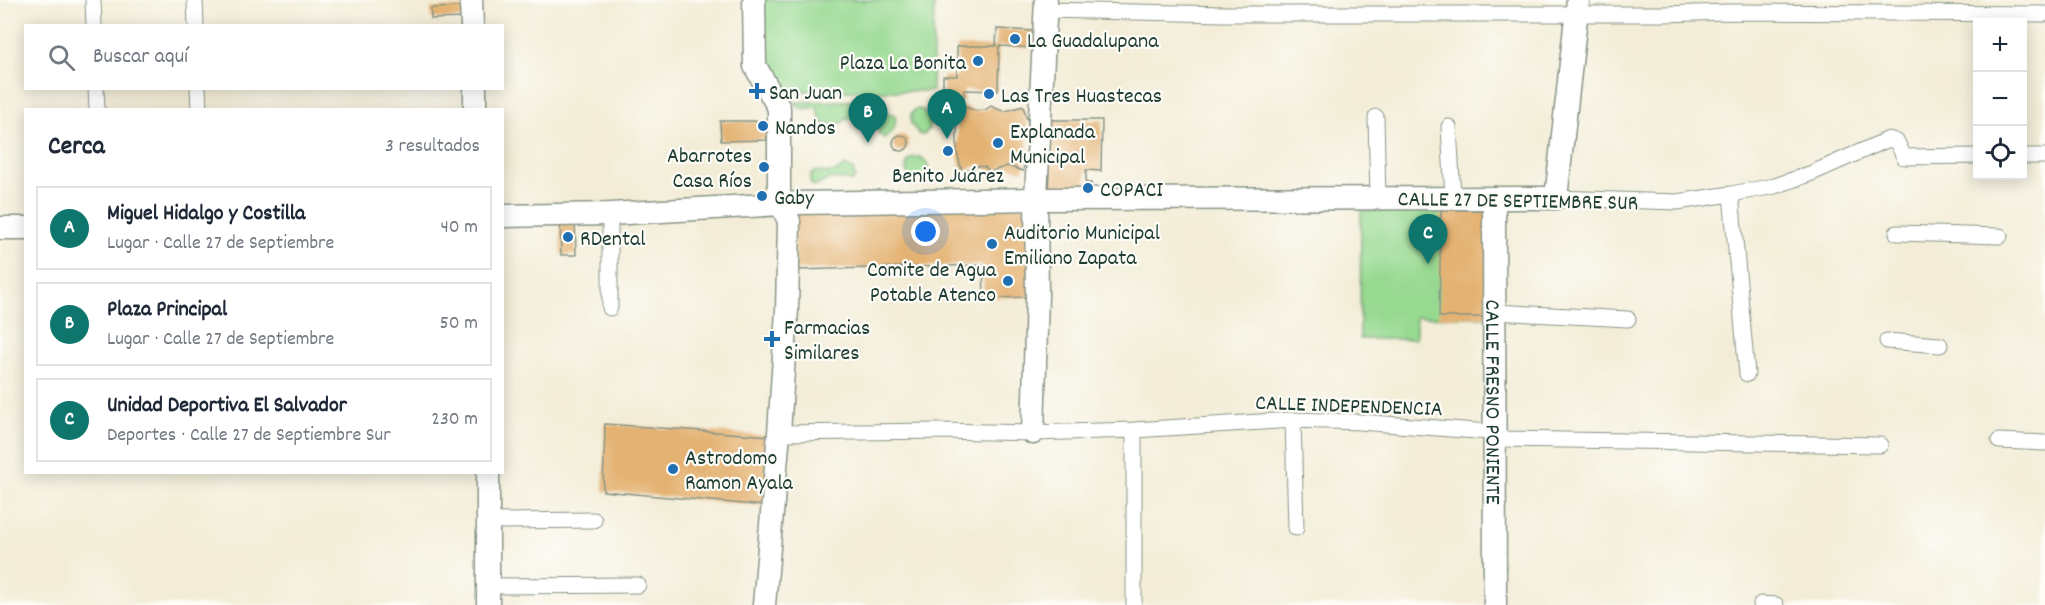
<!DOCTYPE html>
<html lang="es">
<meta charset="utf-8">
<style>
body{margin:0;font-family:Dekko,sans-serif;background:#f2f2f3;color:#1f2937}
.controls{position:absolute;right:18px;top:18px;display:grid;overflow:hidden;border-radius:0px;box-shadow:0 3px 15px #0003}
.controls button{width:54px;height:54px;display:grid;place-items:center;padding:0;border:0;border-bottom:2px solid #e0e1e3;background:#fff;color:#1f2937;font:30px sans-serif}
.you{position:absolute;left:926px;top:232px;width:21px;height:21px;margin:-15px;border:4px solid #fff;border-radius:50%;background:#1a73e8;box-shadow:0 0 0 9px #1a73e833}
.badge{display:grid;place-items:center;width:39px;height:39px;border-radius:50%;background:#0f766e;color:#fff;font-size:20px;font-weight:700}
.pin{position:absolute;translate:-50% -50px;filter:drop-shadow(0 2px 3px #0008)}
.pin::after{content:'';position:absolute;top:32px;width:21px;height:18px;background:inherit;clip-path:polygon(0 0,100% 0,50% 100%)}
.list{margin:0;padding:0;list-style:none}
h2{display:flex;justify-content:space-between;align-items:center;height:78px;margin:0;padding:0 24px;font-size:26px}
h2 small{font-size:20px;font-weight:400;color:#747a83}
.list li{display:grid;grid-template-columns:39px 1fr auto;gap:18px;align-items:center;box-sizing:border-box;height:84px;margin:0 12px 12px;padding:0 12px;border:2px solid #e0e1e3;border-radius:0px}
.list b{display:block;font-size:22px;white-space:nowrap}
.list p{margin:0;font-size:20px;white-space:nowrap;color:#747a83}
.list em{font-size:20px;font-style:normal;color:#747a83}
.icon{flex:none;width:33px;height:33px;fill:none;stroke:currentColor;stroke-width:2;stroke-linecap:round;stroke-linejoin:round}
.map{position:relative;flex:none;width:2045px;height:605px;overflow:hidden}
.search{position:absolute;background:#fff;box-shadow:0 3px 15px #0003;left:24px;top:24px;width:480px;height:66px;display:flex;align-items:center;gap:15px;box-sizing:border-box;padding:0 21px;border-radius:0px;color:#747a83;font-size:22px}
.panel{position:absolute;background:#fff;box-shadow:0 3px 15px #0003;left:24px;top:108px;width:480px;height:366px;border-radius:0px}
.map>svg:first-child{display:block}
.green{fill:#97d991;stroke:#5b8b62;stroke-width:1.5}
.building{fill:#e4b272}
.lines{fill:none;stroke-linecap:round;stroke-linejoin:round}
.street-casing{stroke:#899586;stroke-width:17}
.secondary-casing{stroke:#899586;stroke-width:25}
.street{stroke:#fff;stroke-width:15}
.secondary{stroke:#fff;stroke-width:22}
.poi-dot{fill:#1f6fb2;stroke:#fdfcf7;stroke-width:2}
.labels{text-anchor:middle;stroke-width:4.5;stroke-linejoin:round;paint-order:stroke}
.poi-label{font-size:22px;fill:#1f3d34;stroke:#fdfcf7;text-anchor:start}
.street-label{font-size:22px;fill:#1f3d34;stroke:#fdfcf7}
</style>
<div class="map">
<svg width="2045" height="605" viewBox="0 0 2045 605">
<rect width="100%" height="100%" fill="#fdfcf7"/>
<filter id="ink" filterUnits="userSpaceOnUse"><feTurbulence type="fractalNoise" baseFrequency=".0167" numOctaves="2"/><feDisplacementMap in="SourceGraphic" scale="12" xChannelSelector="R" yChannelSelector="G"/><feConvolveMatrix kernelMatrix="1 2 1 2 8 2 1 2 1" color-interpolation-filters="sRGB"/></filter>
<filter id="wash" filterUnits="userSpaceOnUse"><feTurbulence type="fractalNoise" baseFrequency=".008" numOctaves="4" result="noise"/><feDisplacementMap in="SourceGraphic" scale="24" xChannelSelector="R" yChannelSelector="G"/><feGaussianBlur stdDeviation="1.35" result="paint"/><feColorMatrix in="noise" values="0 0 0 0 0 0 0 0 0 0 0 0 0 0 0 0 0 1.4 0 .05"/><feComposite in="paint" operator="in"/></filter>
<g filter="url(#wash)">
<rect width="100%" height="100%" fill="#f3edd7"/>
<!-- green -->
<path class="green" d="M 759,0 L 934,0 L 932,91 L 775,91 L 759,65 Z
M 850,101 L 854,103 L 859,108 L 856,118 C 853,119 850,118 847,119 C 844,120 842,123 839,124 C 822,129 820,121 817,107 L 804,109 L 798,107 L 795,102 Z
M 918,109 L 923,110 L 929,119 L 929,129 L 924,135 L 919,134 L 911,124 L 911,115 L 914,110 Z
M 889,113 L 895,115 C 897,126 894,133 884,138 L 880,135 L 876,125 L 881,114 Z
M906 168a11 11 0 1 1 22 0a11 11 0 1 1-22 0Z
M 845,166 L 853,169 L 855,178 L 852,181 L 830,178 L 817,186 L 812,185 L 810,182 L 811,174 L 816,171 C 827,174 836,174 845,166 Z
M 1494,210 L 1494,317 L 1416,317 L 1416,339 L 1360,339 L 1361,211 Z"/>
<g id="blocks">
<!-- building -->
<path class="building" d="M 464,7 L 465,18 L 431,19 L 431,8 Z
M 997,29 L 1034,31 L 1034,48 L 999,46 L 998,91 L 964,90 L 964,101 L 943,100 L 943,76 L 957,76 L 957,46 L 996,46 Z
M 963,106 L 976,111 L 985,110 L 991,106 L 1000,110 L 1006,111 L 1023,106 L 1028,122 L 1028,133 L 1027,149 L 1023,171 L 1007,166 L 990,172 L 985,167 L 977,166 L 962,172 L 957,152 L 957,123 Z
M 1046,120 L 1102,120 L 1101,171 L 1086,170 L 1086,183 L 1091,183 L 1091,193 L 1053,193 L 1045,187 Z
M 720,121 L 765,121 L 767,140 L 721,141 Z
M893 143a8 8 0 1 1 16 0a8 8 0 1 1-16 0Z
M 1031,205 L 1032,297 L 984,298 L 983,265 L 795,270 L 793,211 Z
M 1441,210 L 1494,210 L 1494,317 L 1439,317 Z
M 575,218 L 576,255 L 561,255 L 560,219 Z
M 605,424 L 772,436 L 765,506 L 603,491 Z"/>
</g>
</g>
<g filter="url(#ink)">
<use href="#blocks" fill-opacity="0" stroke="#899586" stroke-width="1.5"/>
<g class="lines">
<defs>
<path id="street" d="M 93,0 L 94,26
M 195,0 L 196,26
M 1046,10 L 1224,14 L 1663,14 L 1728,12 L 2045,14
M 96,88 L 97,110
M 198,88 L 199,110
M 1376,117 L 1378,198
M 1449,127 L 1453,197
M 2022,156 L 2045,156
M 1731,194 L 1747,374
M 1556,198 L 1677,202 L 1731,194 L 1775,186 L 1812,173 L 1889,139 L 1897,142 L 1904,157 L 1978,156
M 1897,233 L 2000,236
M 610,308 L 610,214
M 1494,312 L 1628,319
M 1887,341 L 1940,345
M 1293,420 L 1296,528
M 779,433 L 938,431 L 1033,433 L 1134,430 L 1293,420 L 1360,422 L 1489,432 L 1503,439 L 1880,445
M 1999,441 L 2045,443
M 488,521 L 594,520
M 488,586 L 638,585
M 1761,604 L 1776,605
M 1134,605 L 1134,430"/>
<g id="secondary">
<path d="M 471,0 L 472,26"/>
<path d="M 754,0 L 755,66 L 779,108 L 779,200 L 789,221 L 787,310 L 779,433 L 764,605"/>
<path d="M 475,88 L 475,110"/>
<path id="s1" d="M 1494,198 L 1495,605"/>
<path d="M 502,216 L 610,214 L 800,203 L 1037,199 L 1556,198 L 1578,0"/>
<path d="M 0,228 L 26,228"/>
<path d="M 1033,433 L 1037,296 L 1036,196 L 1046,0"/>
<path d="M 488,605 L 488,472"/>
</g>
</defs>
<!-- street casing -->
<use href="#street" class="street-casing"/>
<!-- secondary casing -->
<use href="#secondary" class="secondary-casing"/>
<!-- street -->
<use href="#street" class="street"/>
<!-- secondary -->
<use href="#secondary" class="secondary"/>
</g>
</g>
<!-- markers -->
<g class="poi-dot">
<circle cx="1015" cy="39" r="6"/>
<circle cx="978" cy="61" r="6"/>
<path d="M754 82h6v6h6v6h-6v6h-6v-6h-6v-6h6z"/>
<circle cx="989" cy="94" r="6"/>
<circle cx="763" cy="126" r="6"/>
<circle cx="998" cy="143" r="6"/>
<circle cx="948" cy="151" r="6"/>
<circle cx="764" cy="167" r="6"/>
<circle cx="1088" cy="188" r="6"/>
<circle cx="762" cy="196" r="6"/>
<circle cx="568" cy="237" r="6"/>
<circle cx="992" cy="244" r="6"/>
<circle cx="1008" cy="281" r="6"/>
<path d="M769 330h6v6h6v6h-6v6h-6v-6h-6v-6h6z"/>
<circle cx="673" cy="469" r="6"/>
</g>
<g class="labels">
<!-- poi labels -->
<g class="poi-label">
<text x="1027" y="47">La Guadalupana</text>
<text x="966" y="69" text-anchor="end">Plaza La Bonita</text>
<text x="769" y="99">San Juan</text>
<text x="1001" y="102">Las Tres Huastecas</text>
<text x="775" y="134">Nandos</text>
<text x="1010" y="138">Explanada<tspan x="1010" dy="25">Municipal</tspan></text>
<text x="752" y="162" text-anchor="end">Abarrotes<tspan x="752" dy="25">Casa Ríos</tspan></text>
<text x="948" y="182" text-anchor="middle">Benito Juárez</text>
<text x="1100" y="196">COPACI</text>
<text x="774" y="204">Gaby</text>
<text x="1004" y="239">Auditorio Municipal<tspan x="1004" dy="25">Emiliano Zapata</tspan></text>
<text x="580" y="245">RDental</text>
<text x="996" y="276" text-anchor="end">Comite de Agua<tspan x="996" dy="25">Potable Atenco</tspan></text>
<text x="784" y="334">Farmacias<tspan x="784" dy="25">Similares</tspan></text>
<text x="685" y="464">Astrodomo<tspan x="685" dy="25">Ramon Ayala</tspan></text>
</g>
<!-- street labels -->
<g class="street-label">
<text transform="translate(1518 199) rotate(1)" y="8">CALLE 27 DE SEPTIEMBRE SUR</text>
<text dy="8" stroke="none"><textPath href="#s1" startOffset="204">CALLE FRESNO PONIENTE</textPath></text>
<text transform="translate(1349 404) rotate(2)" y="8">CALLE INDEPENDENCIA</text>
</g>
</g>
</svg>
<div class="controls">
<button>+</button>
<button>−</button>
<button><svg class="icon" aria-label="locate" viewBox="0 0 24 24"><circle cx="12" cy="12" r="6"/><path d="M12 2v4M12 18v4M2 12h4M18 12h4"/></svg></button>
</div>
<div class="you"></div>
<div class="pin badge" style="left:947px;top:139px">A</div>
<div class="pin badge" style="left:868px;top:143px">B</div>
<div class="pin badge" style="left:1428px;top:264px">C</div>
<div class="search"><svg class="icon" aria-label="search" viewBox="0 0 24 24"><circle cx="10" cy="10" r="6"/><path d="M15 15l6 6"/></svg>Buscar aquí</div>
<section class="panel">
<h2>Cerca<small>3 resultados</small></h2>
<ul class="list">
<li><span class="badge">A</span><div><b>Miguel Hidalgo y Costilla</b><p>Lugar · Calle 27 de Septiembre</p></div><em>40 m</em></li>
<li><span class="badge">B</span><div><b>Plaza Principal</b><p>Lugar · Calle 27 de Septiembre</p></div><em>50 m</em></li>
<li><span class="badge">C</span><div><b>Unidad Deportiva El Salvador</b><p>Deportes · Calle 27 de Septiembre Sur</p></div><em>230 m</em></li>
</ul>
</section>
</div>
